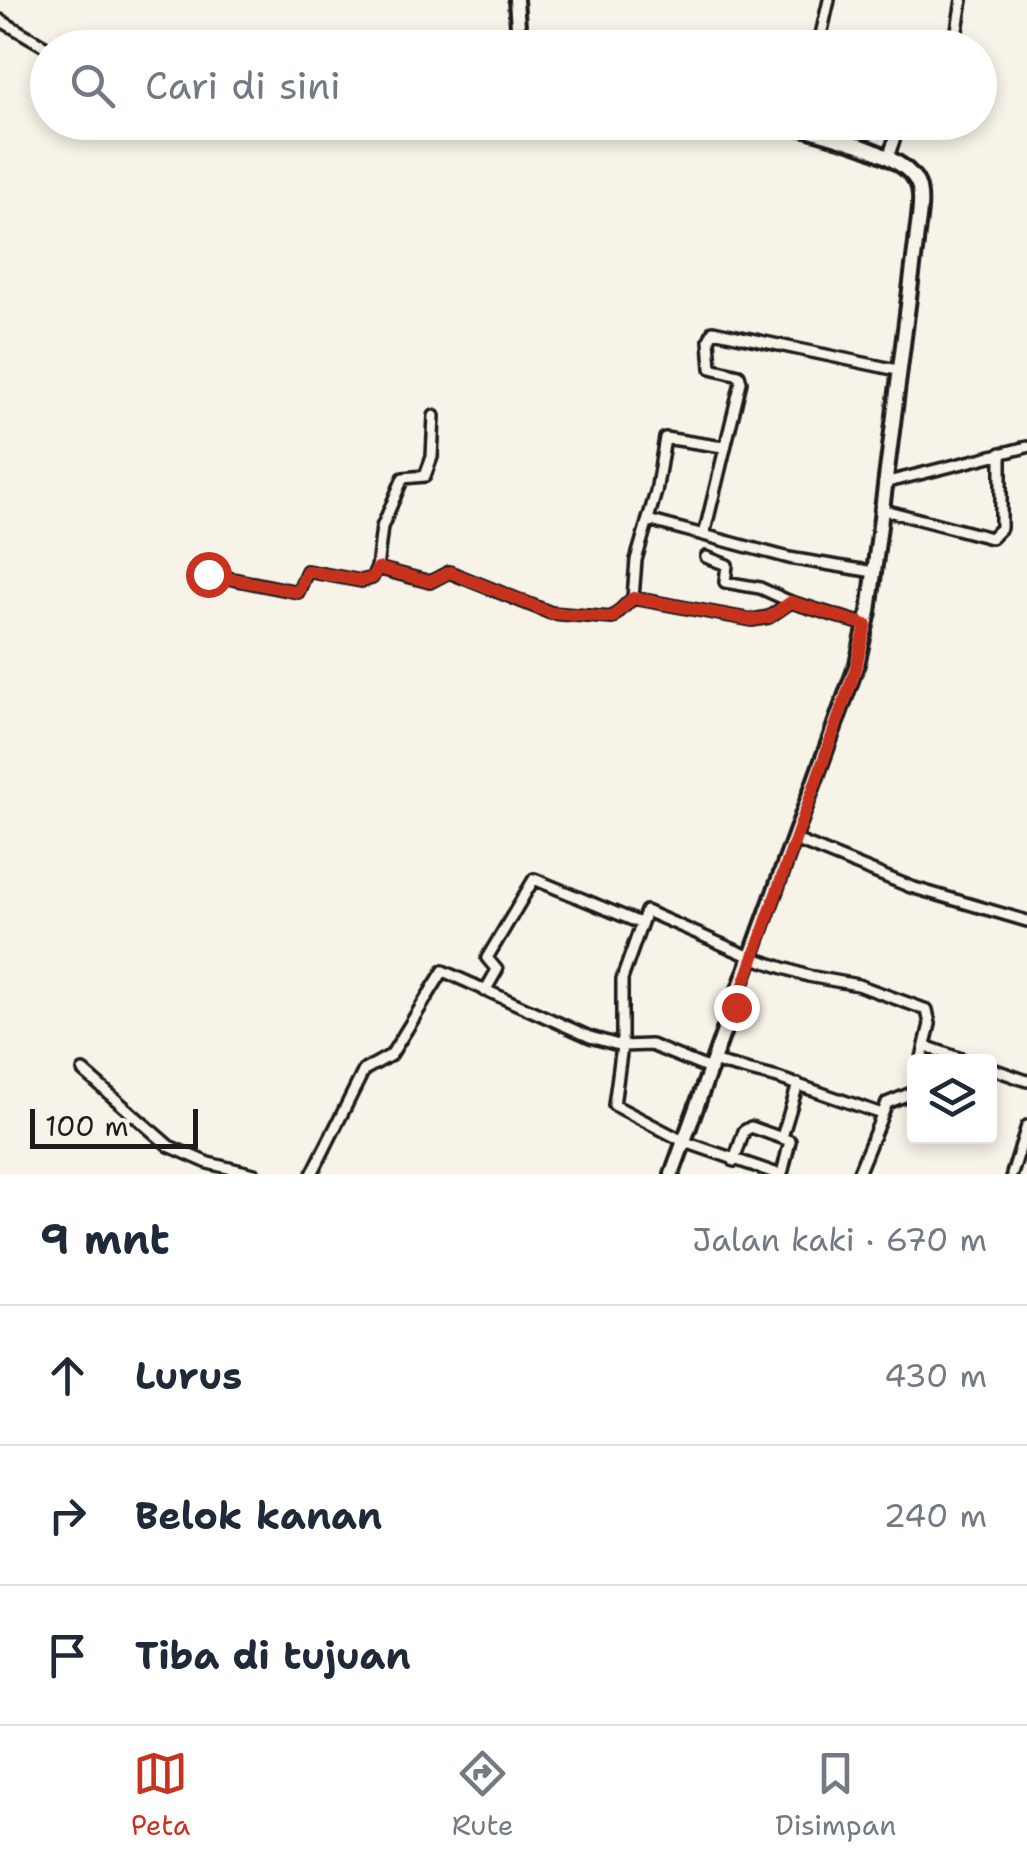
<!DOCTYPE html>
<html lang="id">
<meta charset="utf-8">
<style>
body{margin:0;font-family:"Shantell Sans",sans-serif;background:#f2f2f3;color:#1f2937}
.controls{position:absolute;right:30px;bottom:30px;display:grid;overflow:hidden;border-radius:10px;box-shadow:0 5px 15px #0003}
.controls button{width:90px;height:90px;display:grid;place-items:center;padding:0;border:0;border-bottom:2px solid #e0e1e3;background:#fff;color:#1f2937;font:50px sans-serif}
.scale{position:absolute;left:30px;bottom:25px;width:168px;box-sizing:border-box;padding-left:10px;border:5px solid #1c1c1c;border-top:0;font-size:28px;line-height:35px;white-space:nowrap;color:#1c1c1c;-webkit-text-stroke:8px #f7f3e8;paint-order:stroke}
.stop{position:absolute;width:30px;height:30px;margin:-22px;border:8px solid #c8321e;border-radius:50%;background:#fff}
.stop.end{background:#c8321e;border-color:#fff;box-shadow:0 2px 10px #0008}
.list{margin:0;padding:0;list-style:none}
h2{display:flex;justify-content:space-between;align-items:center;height:130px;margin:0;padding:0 40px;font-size:42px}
h2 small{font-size:32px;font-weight:400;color:#747a83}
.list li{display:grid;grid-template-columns:65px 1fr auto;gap:30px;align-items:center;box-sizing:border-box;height:140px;padding:0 40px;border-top:2px solid #e0e1e3}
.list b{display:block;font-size:38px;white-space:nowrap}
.list em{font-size:32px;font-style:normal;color:#747a83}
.icon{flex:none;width:55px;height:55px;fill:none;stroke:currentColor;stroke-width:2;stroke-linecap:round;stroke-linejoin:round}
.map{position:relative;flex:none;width:1027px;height:1174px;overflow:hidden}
.search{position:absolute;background:#fff;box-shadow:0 5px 15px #0003;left:30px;right:30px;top:30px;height:110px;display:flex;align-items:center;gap:25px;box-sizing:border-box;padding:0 35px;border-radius:55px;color:#747a83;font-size:38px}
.sheet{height:550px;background:#fff}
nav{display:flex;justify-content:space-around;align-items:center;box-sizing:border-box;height:140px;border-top:2px solid #e0e1e3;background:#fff;font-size:28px;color:#747a83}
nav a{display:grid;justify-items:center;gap:5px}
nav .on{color:#c8321e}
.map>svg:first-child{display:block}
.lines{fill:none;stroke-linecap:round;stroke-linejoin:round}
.street-casing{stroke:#1c1c1c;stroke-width:16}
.secondary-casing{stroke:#1c1c1c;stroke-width:20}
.street{stroke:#f7f3e8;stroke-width:9}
.secondary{stroke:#f7f3e8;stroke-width:12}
.route{stroke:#c8321e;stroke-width:12}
</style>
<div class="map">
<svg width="1027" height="1174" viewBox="0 0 1027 1174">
<rect width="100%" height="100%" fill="#f7f3e8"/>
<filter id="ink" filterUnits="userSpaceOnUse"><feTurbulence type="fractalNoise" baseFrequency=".01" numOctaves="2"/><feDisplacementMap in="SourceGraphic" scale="20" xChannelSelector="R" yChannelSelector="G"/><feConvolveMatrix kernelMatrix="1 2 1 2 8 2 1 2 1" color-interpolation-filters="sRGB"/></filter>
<g filter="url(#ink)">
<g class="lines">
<defs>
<path id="street" d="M 0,20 L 48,48
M 818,48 L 829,0
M 954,48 L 962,0
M 888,158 L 900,122
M 884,483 L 1027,447
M 880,509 L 991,538 L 1001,528 L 1001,453
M 648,520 L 789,558 L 874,572
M 704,535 L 741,382 L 739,375 L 711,368 L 709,340 L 713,331 L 897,370
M 706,557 L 727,565 L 725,582 L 760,588 L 791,602
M 377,568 L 382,527 L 403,478 L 425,476 L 432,457 L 434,416
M 208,574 L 298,592 L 307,571 L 361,581 L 372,578 L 377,568 L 430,582 L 449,572 L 551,613 L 612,618 L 633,598 L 752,620 L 769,617 L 791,602 L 866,625
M 633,598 L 636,560 L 656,492 L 665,438 L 723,447
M 793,839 L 911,887 L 1027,921
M 485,991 L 497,970 L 487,958 L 534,879 L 640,923
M 925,1046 L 970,1062
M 715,1062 L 778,1078 L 882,1114
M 990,1068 L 1027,1081
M 83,1071 L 169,1146 L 208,1163 L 254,1174
M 782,1137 L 798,1084
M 734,1161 L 744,1131 L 751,1127 L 790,1141 L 782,1174
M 312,1174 L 364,1070 L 391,1055 L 443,971 L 590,1037 L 622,1046 L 651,1045 L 712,1070
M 778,1174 L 685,1142 L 614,1105 L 622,1046 L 622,979 L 646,911 L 753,958 L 808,976 L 858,985 L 927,1010 L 930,1024 L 921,1062
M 858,1174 L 887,1103 L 914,1092
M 1012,1174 L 1027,1126"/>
<path id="secondary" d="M 516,0 L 518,26 L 527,48
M 672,1174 L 857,664 L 869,612 L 916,243 C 917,226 923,205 919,188 C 911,151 814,133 782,122"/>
</defs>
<!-- street casing -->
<use href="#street" class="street-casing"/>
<!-- secondary casing -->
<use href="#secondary" class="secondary-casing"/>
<!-- street -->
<use href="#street" class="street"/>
<!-- secondary -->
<use href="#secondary" class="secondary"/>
</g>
</g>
<g class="lines" filter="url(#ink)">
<!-- route -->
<path class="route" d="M 208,574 L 298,592 L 307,571 L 362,581 L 372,578 L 378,568 L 430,582 L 450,572 L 551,613 L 612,618 L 633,598 L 752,620 L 770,617 L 791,602 L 866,625 L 855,671 L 736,1007"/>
</g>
</svg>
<div class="controls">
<button><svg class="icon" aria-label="layers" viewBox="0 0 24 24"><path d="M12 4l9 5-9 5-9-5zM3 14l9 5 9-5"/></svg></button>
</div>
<div class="scale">100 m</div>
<div class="stop" style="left:208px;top:574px"></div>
<div class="stop end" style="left:736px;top:1007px"></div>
<div class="search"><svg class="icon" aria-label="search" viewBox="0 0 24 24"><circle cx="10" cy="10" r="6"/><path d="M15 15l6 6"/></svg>Cari di sini</div>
</div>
<section class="sheet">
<h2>9 mnt<small>Jalan kaki · 670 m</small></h2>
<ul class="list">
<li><svg class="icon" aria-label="ahead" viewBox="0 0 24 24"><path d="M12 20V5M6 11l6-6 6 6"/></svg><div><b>Lurus</b></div><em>430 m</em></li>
<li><svg class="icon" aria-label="right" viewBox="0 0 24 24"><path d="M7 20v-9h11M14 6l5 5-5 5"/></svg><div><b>Belok kanan</b></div><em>240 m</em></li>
<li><svg class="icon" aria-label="arrive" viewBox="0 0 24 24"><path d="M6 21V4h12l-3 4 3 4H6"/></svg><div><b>Tiba di tujuan</b></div></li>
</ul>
</section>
<nav>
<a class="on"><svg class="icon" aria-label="map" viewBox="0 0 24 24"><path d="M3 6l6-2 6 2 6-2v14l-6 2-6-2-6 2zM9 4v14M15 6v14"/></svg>Peta</a>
<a><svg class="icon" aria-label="directions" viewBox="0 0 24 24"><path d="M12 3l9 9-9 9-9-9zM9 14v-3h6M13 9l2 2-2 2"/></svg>Rute</a>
<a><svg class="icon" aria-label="saved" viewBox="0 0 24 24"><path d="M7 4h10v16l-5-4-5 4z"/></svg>Disimpan</a>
</nav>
